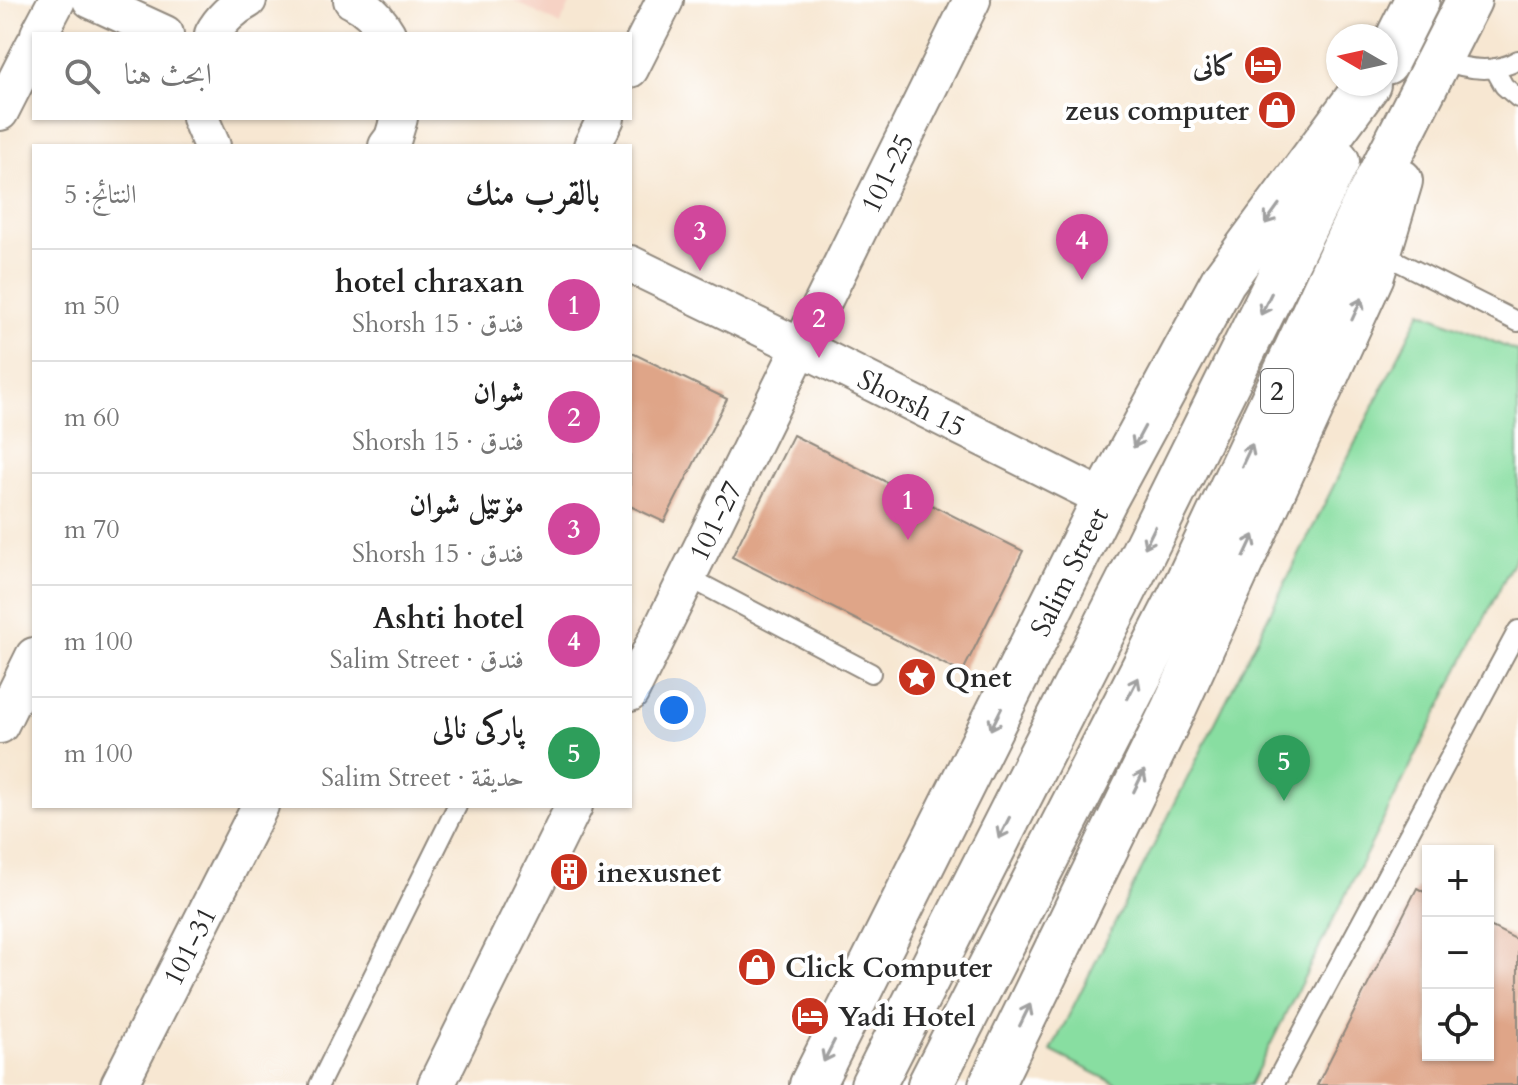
<!DOCTYPE html>
<html lang="ar">
<meta charset="utf-8">
<style>
body{margin:0;font-family:Cardo,Amiri,serif;background:#f6f6f6;color:#222;direction:rtl}
.controls{position:absolute;right:24px;bottom:24px;display:grid;overflow:hidden;border-radius:0px;box-shadow:0 2px 6px #0004}
.controls button{width:72px;height:72px;display:grid;place-items:center;padding:0;border:0;border-bottom:2px solid #e0e0e0;background:#fff;color:#222;font:40px sans-serif}
.compass{position:absolute;left:1326px;top:24px;width:72px;height:72px;border-radius:50%;background:#fff;box-shadow:0 2px 6px #0004;rotate:279deg}
.you{position:absolute;left:674px;top:710px;width:28px;height:28px;margin:-20px;border:6px solid #fff;border-radius:50%;background:#1a73e8;box-shadow:0 0 0 12px #1a73e833}
.badge{display:grid;place-items:center;width:52px;height:52px;border-radius:50%;background:#c8321e;color:#fff;font-size:26px;font-weight:700}
.pin{position:absolute;translate:-50% -66px;filter:drop-shadow(0 2px 4px #0008)}
.pin::after{content:'';position:absolute;top:42px;width:28px;height:24px;background:inherit;clip-path:polygon(0 0,100% 0,50% 100%)}
.list{margin:0;padding:0;list-style:none}
h2{display:flex;justify-content:space-between;align-items:center;height:104px;margin:0;padding:0 32px;font-size:34px}
h2 small{font-size:26px;font-weight:400;color:#767676}
.list li{display:grid;grid-template-columns:52px 1fr auto;gap:24px;align-items:center;box-sizing:border-box;height:112px;padding:0 32px;border-top:2px solid #e0e0e0}
.list b{display:block;font-size:30px;white-space:nowrap}
.list p{margin:0;font-size:26px;white-space:nowrap;color:#767676}
.list em{font-size:26px;font-style:normal;color:#767676}
.icon{flex:none;width:44px;height:44px;fill:none;stroke:currentColor;stroke-width:2;stroke-linecap:round;stroke-linejoin:round}
.map{position:relative;flex:none;width:1518px;height:1085px;overflow:hidden;direction:ltr}
.search{position:absolute;background:#fff;box-shadow:0 2px 6px #0004;left:32px;top:32px;width:600px;height:88px;display:flex;align-items:center;gap:20px;box-sizing:border-box;padding:0 28px;border-radius:0px;color:#767676;font-size:30px}
.panel{position:absolute;background:#fff;box-shadow:0 2px 6px #0004;left:32px;top:144px;width:600px;height:664px;border-radius:0px;direction:rtl}
.map>svg:first-child{display:block}
.built{fill:#f6d2c4}
.green{fill:#88dea1;stroke:#5a8466;stroke-width:2}
.building{fill:#dfa588}
.lines{fill:none;stroke-linecap:round;stroke-linejoin:round}
.service-casing{stroke:#91897e;stroke-width:22}
.minor-casing{stroke:#91897e;stroke-width:40}
.primary-casing{stroke:#91897e;stroke-width:48}
.service{stroke:#fff;stroke-width:18}
.minor{stroke:#fff;stroke-width:36}
.primary{stroke:#fff;stroke-width:44}
.oneway{stroke:#a0a0a0}
.labels{text-anchor:middle;stroke-width:8;stroke-linejoin:round;paint-order:stroke}
.shield{fill:#fff;stroke:#6b6b6b;stroke-width:2}
.shield-label{font-size:26px;font-weight:bold;fill:#2b2b2b}
.poi-label{font-size:28px;font-weight:bold;fill:#2b2b2b;stroke:#fff;text-anchor:start}
.street-label{font-size:28px;fill:#2b2b2b;stroke:#fff}
</style>
<div class="map">
<svg width="1518" height="1085" viewBox="0 0 1518 1085">
<rect width="100%" height="100%" fill="#fff"/>
<filter id="ink" filterUnits="userSpaceOnUse"><feTurbulence type="fractalNoise" baseFrequency=".0125" numOctaves="2"/><feDisplacementMap in="SourceGraphic" scale="16" xChannelSelector="R" yChannelSelector="G"/><feConvolveMatrix kernelMatrix="1 2 1 2 8 2 1 2 1" color-interpolation-filters="sRGB"/></filter>
<filter id="wash" filterUnits="userSpaceOnUse"><feTurbulence type="fractalNoise" baseFrequency=".006" numOctaves="4" result="noise"/><feDisplacementMap in="SourceGraphic" scale="32" xChannelSelector="R" yChannelSelector="G"/><feGaussianBlur stdDeviation="1.8" result="paint"/><feColorMatrix in="noise" values="0 0 0 0 0 0 0 0 0 0 0 0 0 0 0 0 0 1.4 0 .05"/><feComposite in="paint" operator="in"/></filter>
<g filter="url(#wash)">
<rect width="100%" height="100%" fill="#f7e7d2"/>
<!-- built -->
<path class="built" d="M 513,0 L 572,0 L 560,25 Z"/>
<!-- green -->
<path class="green" d="M 1421,311 L 1518,352 L 1518,552 L 1250,1085 L 1118,1085 L 1051,1051 Z"/>
<g id="blocks">
<!-- building -->
<path class="building" d="M 630,352 L 727,399 L 664,522 L 630,506 Z
M 793,435 L 1023,551 L 962,673 L 732,557 Z
M 1417,888 L 1428,894 L 1428,1055 L 1488,1055 L 1488,925 L 1518,940 L 1518,1085 L 1317,1085 Z"/>
</g>
</g>
<g filter="url(#ink)">
<use href="#blocks" fill-opacity="0" stroke="#91897e" stroke-width="2"/>
<g class="lines">
<defs>
<path id="service" d="M 1439,59 C 1464,69 1493,75 1518,60
M 1494,68 L 1504,86 L 1518,98
M 1379,252 L 1518,322
M 688,577 L 871,673
M 319,1085 L 457,806
M 1274,1085 L 1518,630"/>
<g id="minor">
<path d="M 91,0 L 165,34"/>
<path d="M 352,0 C 367,7 379,20 387,34"/>
<path d="M 39,34 L 57,0"/>
<path d="M 213,34 C 220,20 234,7 248,0"/>
<path d="M 630,69 L 665,0"/>
<path d="M 0,112 L 34,45"/>
<path d="M 200,118 L 212,146"/>
<path d="M 387,146 L 393,138 L 399,118"/>
<path d="M 592,146 L 606,118"/>
<path id="s1" d="M 630,264 L 801,347 L 1105,499"/>
<path id="s2" d="M 630,693 L 972,0"/>
<path d="M 0,725 L 34,656"/>
<path id="s3" d="M 119,1085 L 260,806"/>
<path d="M 436,1085 L 574,806"/>
</g>
<g id="primary">
<path d="M 1386,62 L 1417,0"/>
<path id="s4" d="M 812,1085 L 1105,499 L 1223,281 L 1368,84"/>
<path d="M 873,1085 L 1140,559 L 1337,161"/>
<path d="M 930,1085 L 1187,583 L 1361,212 L 1469,0"/>
<path d="M 991,1085 L 1174,708 L 1372,275 L 1400,181"/>
</g>
</defs>
<!-- service casing -->
<use href="#service" class="service-casing"/>
<!-- minor casing -->
<use href="#minor" class="minor-casing"/>
<!-- primary casing -->
<use href="#primary" class="primary-casing"/>
<!-- service -->
<use href="#service" class="service"/>
<!-- minor -->
<use href="#minor" class="minor"/>
<!-- primary -->
<use href="#primary" class="primary"/>
</g>
<!-- one-way arrows -->
<defs><path id="oneway-shaft" d="M-6 0H5M1.5-3L5.5 0L1.5 3" fill="none" stroke-width="1.6" stroke-linecap="round" stroke-linejoin="round" transform="scale(2)"/></defs>
<g class="oneway">
<use href="#oneway-shaft" transform="translate(1272 214) rotate(126)"/>
<use href="#oneway-shaft" transform="translate(1266 304) rotate(116)"/>
<use href="#oneway-shaft" transform="translate(1357 309) rotate(-65)"/>
<use href="#oneway-shaft" transform="translate(1139 437) rotate(118)"/>
<use href="#oneway-shaft" transform="translate(1247 455) rotate(-65)"/>
<use href="#oneway-shaft" transform="translate(1150 537) rotate(116)"/>
<use href="#oneway-shaft" transform="translate(1249 546) rotate(-65)"/>
<use href="#oneway-shaft" transform="translate(1133 688) rotate(-63)"/>
<use href="#oneway-shaft" transform="translate(996 719) rotate(117)"/>
<use href="#oneway-shaft" transform="translate(1139 781) rotate(-64)"/>
<use href="#oneway-shaft" transform="translate(1004 828) rotate(117)"/>
<use href="#oneway-shaft" transform="translate(1025 1015) rotate(-64)"/>
<use href="#oneway-shaft" transform="translate(829 1051) rotate(117)"/>
</g>
</g>
<!-- icons -->
<defs>
<symbol id="hotel-disc" viewBox="-11 -11 22 22"><circle r="9.5" fill="#c8321e" stroke="#fff"/><path d="M-6-4.5h1.5V1H6V5H4.5V3h-9V5H-6ZM-4 0a1.8 1.8 0 1 1 3.6 0ZM.5 0V-2.5h3Q6-2.5 6 0Z" fill="#fff"/></symbol>
<symbol id="shop-disc" viewBox="-11 -11 22 22"><circle r="9.5" fill="#c8321e" stroke="#fff"/><path d="M-5-2.5h2.3a2.7 3.5 0 0 1 5.4 0H5L5.5 6h-11ZM-1.5-2.5h3a1.5 2.3 0 0 0-3 0Z" fill="#fff"/></symbol>
<symbol id="sight-disc" viewBox="-11 -11 22 22"><circle r="9.5" fill="#c8321e" stroke="#fff"/><path d="M0-6L1.8-2.2L6-1.7L2.9 1.2L3.7 5.4L0 3.3L-3.7 5.4L-2.9 1.2L-6-1.7L-1.8-2.2Z" fill="#fff"/></symbol>
<symbol id="building-disc" viewBox="-11 -11 22 22"><circle r="9.5" fill="#c8321e" stroke="#fff"/><path d="M-4-6H4V6H1V3H-1V6H-4ZM-2.5-4.3h1.7v1.8h-1.7ZM.8-4.3h1.7v1.8H.8ZM-2.5-1h1.7V.8h-1.7ZM.8-1h1.7V.8H.8Z" fill="#fff"/></symbol>
</defs>
<g fill-rule="evenodd">
<use href="#hotel-disc" x="1241" y="43" width="44" height="44"/>
<use href="#shop-disc" x="1255" y="88" width="44" height="44"/>
<use href="#sight-disc" x="895" y="655" width="44" height="44"/>
<use href="#building-disc" x="547" y="850" width="44" height="44"/>
<use href="#shop-disc" x="735" y="945" width="44" height="44"/>
<use href="#hotel-disc" x="788" y="994" width="44" height="44"/>
</g>
<g class="labels">
<!-- shield labels -->
<rect class="shield" x="1261" y="369" width="32" height="44" rx="6"/>
<g class="shield-label">
<text x="1277" y="400">2</text>
</g>
<!-- poi labels -->
<g class="poi-label">
<text x="1235" y="75" text-anchor="end">کانی</text>
<text x="1249" y="120" text-anchor="end">zeus computer</text>
<text x="945" y="687">Qnet</text>
<text x="597" y="882">inexusnet</text>
<text x="785" y="977">Click Computer</text>
<text x="838" y="1026">Yadi Hotel</text>
</g>
<!-- street labels -->
<g class="street-label">
<text dy="10" stroke="none"><textPath href="#s2" startOffset="580">101-25</textPath></text>
<text dy="10" stroke="none"><textPath href="#s1" startOffset="314">Shorsh 15</textPath></text>
<text dy="10" stroke="none"><textPath href="#s2" startOffset="192">101-27</textPath></text>
<text dy="10" stroke="none"><textPath href="#s4" startOffset="574">Salim Street</textPath></text>
<text dy="10" stroke="none"><textPath href="#s3" startOffset="156">101-31</textPath></text>
</g>
</g>
</svg>
<div class="controls">
<button>+</button>
<button>−</button>
<button><svg class="icon" aria-label="locate" viewBox="0 0 24 24"><circle cx="12" cy="12" r="6"/><path d="M12 2v4M12 18v4M2 12h4M18 12h4"/></svg></button>
</div>
<svg class="compass" viewBox="-18 -18 36 36"><path d="M0-13l5 13h-10z" fill="#e53935"/><path d="M0 13l5-13h-10z" fill="#767676"/></svg>
<div class="you"></div>
<div class="pin badge" style="left:908px;top:540px;background:#d1479c">1</div>
<div class="pin badge" style="left:819px;top:358px;background:#d1479c">2</div>
<div class="pin badge" style="left:700px;top:271px;background:#d1479c">3</div>
<div class="pin badge" style="left:1082px;top:280px;background:#d1479c">4</div>
<div class="pin badge" style="left:1284px;top:801px;background:#2e9e5b">5</div>
<div class="search"><svg class="icon" aria-label="search" viewBox="0 0 24 24"><circle cx="10" cy="10" r="6"/><path d="M15 15l6 6"/></svg>ابحث هنا</div>
<section class="panel">
<h2>بالقرب منك<small>النتائج: 5</small></h2>
<ul class="list">
<li><span class="badge" style="background:#d1479c">1</span><div><b>hotel chraxan</b><p>فندق · Shorsh 15</p></div><em>50 m</em></li>
<li><span class="badge" style="background:#d1479c">2</span><div><b>شوان</b><p>فندق · Shorsh 15</p></div><em>60 m</em></li>
<li><span class="badge" style="background:#d1479c">3</span><div><b>مۆتێل شوان</b><p>فندق · Shorsh 15</p></div><em>70 m</em></li>
<li><span class="badge" style="background:#d1479c">4</span><div><b>Ashti hotel</b><p>فندق · Salim Street</p></div><em>100 m</em></li>
<li><span class="badge" style="background:#2e9e5b">5</span><div><b>پارکی نالی</b><p>حديقة · Salim Street</p></div><em>100 m</em></li>
</ul>
</section>
</div>
